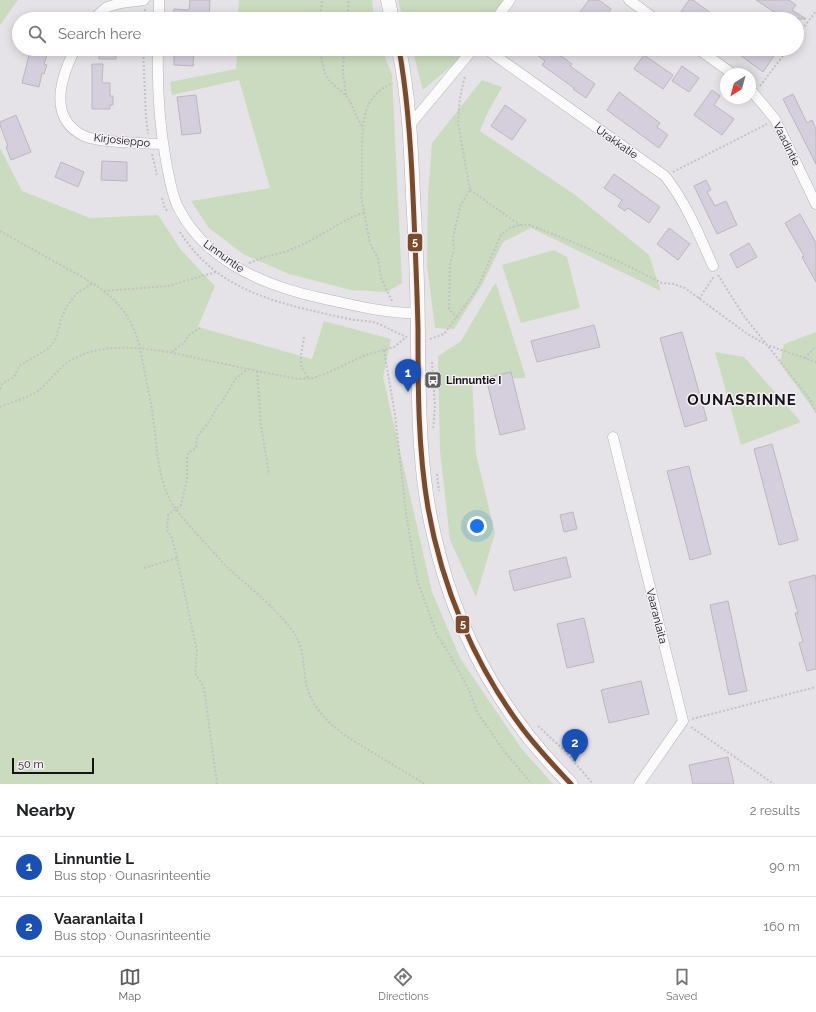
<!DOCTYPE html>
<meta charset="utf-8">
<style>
body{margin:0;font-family:Raleway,sans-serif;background:#f6f6f6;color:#202124}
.compass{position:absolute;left:720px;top:68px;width:36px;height:36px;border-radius:50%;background:#fff;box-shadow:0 2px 10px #0003;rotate:216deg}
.scale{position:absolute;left:12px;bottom:10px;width:82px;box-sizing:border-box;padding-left:4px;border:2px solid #151315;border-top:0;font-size:11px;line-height:14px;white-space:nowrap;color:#151315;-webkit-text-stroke:3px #f3eff5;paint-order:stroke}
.you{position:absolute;left:477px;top:526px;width:14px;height:14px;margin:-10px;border:3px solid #fff;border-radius:50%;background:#1a73e8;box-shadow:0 0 0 6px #1a73e833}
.badge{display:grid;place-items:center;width:26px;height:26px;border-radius:50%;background:#5e5c5e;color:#fff;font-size:13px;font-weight:700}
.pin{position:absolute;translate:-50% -33px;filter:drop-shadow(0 1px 2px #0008)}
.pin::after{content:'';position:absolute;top:21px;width:14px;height:12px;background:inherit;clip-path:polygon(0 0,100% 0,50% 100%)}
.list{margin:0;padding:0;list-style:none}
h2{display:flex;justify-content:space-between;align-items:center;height:52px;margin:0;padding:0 16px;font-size:17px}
h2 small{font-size:13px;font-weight:400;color:#757577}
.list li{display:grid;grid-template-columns:26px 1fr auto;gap:12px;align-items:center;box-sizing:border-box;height:60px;padding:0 16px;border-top:1px solid #e0e0e0}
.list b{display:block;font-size:15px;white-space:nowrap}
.list p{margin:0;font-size:13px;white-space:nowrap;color:#757577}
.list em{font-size:13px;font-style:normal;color:#757577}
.icon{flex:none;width:22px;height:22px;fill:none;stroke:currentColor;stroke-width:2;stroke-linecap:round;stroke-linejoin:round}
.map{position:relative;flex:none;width:816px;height:784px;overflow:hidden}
.search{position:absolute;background:#fff;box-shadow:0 2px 10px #0003;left:12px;right:12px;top:12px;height:44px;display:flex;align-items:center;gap:10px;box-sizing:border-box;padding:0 14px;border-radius:22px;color:#757577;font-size:15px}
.sheet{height:172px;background:#fff}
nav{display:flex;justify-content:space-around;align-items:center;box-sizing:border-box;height:56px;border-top:1px solid #e0e0e0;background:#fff;font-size:11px;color:#757577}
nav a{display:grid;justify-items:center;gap:2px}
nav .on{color:#5e5c5e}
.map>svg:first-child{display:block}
.green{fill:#cbdbbf}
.building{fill:#d5cfdd;stroke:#bab8bb}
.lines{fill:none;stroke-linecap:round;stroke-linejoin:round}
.street-casing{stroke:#b4b3b5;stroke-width:11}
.secondary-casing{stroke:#b4b3b5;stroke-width:15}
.path{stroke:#c2c2c2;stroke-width:2;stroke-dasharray:2 2;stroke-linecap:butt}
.street{stroke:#fbfbfb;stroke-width:10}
.secondary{stroke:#fbfbfb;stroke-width:14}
.bus-1-casing{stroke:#f3eff5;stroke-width:8}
.bus-1{stroke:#7a4b2a;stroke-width:5}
.labels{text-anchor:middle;stroke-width:3;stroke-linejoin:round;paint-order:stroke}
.street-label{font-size:11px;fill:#151315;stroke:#f3eff5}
.poi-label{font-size:11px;font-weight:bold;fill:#151315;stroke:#f3eff5;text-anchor:start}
.district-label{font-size:15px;font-weight:bold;letter-spacing:1px;fill:#151315;stroke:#f3eff5}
.line-badge{stroke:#f3eff5;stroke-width:1.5}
.badge-label{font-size:11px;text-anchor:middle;font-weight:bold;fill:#fff}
</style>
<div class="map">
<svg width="816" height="784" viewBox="0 0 816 784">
<rect width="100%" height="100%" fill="#e5e3e7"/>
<!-- green -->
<path class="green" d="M 0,0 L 18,0 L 0,25 Z
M 239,0 L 372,0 L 374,19 L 238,19 Z
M 398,0 L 505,0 L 493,19 L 403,19 Z
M 237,49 L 382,49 L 392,75 L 402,283 L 387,292 L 351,290 L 289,274 L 243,254 L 209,228 L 191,201 L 270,188 L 239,80 L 172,95 L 170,82 L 236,69 Z
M 412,49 L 471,49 L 423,90 Z
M 482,80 L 502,87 L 487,114 L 480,131 L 574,194 L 649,255 L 661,291 L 531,228 L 503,242 L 482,285 L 454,329 L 435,328 L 427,265 L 428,195 L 432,143 Z
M 0,148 L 22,191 L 90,218 L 158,215 L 181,250 L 215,286 L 198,327 L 312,359 L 324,321 L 391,339 L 383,377 L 432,592 L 460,658 L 521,748 L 553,784 L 0,784 Z
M 554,250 L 567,257 L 580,308 L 521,323 L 502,265 Z
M 496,283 L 526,378 L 472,379 L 476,454 L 495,533 L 476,597 L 450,540 L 440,451 L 438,356 L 461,341 L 492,288 Z
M 816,332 L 816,413 L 780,363 L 784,344 Z
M 715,352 L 744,357 L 801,422 L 741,445 Z"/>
<!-- building -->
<path class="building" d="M 190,0 L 210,0 L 209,19 L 173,19 L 174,9 L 189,10 Z
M 589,0 L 599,0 L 611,9 L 604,19 L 591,19 L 580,12 Z
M 689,0 L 693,0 L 712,14 L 708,19 L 688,19 L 680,13 Z
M 756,0 L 789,0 L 796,5 L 792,10 L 806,19 L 785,19 Z
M 99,49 L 116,49 L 116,59 L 99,59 Z
M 174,49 L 194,49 L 193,66 L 174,65 Z
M 529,49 L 551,49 L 572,64 L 570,66 L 595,84 L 586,98 L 573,89 L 574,88 L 542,65 L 545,61 Z
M 732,49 L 769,49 L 776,53 L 763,72 Z
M 30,51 L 47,55 L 44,64 L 47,65 L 44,74 L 42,73 L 39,87 L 22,83 Z
M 644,55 L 673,75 L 663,89 L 634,69 Z
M 92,64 L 103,64 L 102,83 L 110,83 L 110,96 L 113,96 L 113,105 L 110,105 L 110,109 L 92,109 Z
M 682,66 L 699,78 L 689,92 L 672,81 Z
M 712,90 L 720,96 L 714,105 L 734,119 L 722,135 L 694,115 Z
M 619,92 L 660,123 L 657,127 L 668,135 L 659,148 L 607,110 Z
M 793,94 L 807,123 L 812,120 L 816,129 L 816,164 L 783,99 Z
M 196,95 L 201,133 L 182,135 L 177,97 Z
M 505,105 L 526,120 L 512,140 L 491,126 Z
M 16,115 L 31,152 L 11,160 L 6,147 L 8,146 L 0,125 L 0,122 Z
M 102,161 L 127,162 L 127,181 L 101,180 Z
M 61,162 L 84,172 L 78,187 L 55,177 Z
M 614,174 L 660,207 L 649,223 L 628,208 L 625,211 L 618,206 L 622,200 L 604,188 Z
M 706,180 L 711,190 L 707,192 L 715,206 L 726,201 L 737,225 L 717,234 L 694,186 Z
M 800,214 L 816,243 L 816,282 L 802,257 L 804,256 L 785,223 Z
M 669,228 L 690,244 L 678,260 L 657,244 Z
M 749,243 L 757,257 L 737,268 L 730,254 Z
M 594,325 L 600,347 L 537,362 L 531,341 Z
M 682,332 L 707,420 L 685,427 L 660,338 Z
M 511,372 L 525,429 L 500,435 L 486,378 Z
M 772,444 L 798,540 L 779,545 L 754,449 Z
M 689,466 L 711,554 L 690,560 L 667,471 Z
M 573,512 L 577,529 L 564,532 L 560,515 Z
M 566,557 L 571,577 L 514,591 L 509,571 Z
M 815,575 L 816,580 L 816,669 L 807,671 L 799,643 L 803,642 L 795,613 L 798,613 L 789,582 Z
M 728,601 L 747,691 L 729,695 L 710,605 Z
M 584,618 L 594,662 L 567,668 L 557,624 Z
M 641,681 L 649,714 L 609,723 L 601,690 Z
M 728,757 L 734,784 L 693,784 L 689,765 Z"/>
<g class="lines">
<defs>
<path id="street" d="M 629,0 L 655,19
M 93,19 L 107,7 L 121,3 L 144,0
M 159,19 L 159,0
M 496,19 L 510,0
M 75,49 C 61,77 47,118 84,136 C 99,143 145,143 163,144
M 158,49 C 157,87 159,123 166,161 C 169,176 171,191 177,205 C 204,261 267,287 325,299 C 355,305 387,314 418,313
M 486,49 L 665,176 C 687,204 699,235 713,266
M 698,49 L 733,74
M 750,89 L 775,119 L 816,204
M 409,126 L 473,49
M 613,437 L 683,721 L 639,784"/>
<path id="secondary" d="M 388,0 L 392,19
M 399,49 C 409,97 411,147 413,196 C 416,247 418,298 418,348 C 419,409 419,471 433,531 C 454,628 500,714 571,784"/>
</defs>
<!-- street casing -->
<use href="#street" class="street-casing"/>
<!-- secondary casing -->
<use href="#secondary" class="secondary-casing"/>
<!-- path -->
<path class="path" d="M 144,19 L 145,9
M 320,19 L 322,0
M 347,19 L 349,0
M 797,36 L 816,11
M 143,49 L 146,117 L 148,134
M 320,49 C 321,58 323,72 329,80 C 334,87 344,91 349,100 C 354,108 356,118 362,126
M 344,49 L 343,73 L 346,95
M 760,86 L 788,49
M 152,154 L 157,175
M 673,172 L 767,124
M 470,190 L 520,225
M 162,198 L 164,206 L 167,211
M 0,231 C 19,242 39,253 59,264 C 99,286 128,300 140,348 C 144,371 150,394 153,417 C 157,445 157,474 170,500 C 176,511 186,521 194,531 C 205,543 216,555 227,567 C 249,587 277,609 294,633 C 304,648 303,665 306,683 C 311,708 331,726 352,740 L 425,784
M 180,232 C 219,294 283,304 349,319 C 358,321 367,320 376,323 C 387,327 396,333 407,337
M 249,263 L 264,257 L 285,252 L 306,243 L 348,219 L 365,212
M 718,275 L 744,316 L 809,398 L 816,412
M 104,291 L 168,286 L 216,272
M 699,299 L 714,276
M 392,301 L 381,278 L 378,258 L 370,244 L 361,195 L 362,188 C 362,173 362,159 362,144 C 363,117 365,94 393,83
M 457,318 L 449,309 L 450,264 L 454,249 L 453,238 L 460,206 L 470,190 L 458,123 L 460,97 L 465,76
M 304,337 C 303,345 299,360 302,367 C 303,371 307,375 309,379
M 430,339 L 444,334 L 469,300 L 478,287 L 501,235 L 510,228 L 520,225 L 529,225 L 548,232 L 618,261 L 662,283 L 674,284 L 685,288 L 746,333 L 767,345 L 816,362
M 384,350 L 395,415 L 406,513 L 417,579 L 437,635 L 450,655 L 469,690 L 477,712 L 504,751 L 532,784
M 172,352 L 184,343 L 190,334 L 200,328
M 805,358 L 816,346
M 432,362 L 435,406 L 433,430
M 257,371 L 261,425 L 269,475
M 0,389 L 2,384 L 14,377 L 19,366 L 49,348 L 56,338 L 61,319 L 67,306 L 77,293 L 93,283
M 0,407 C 12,402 28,398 39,390 C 51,380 59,367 73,359 C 113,337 168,352 210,361 C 235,366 261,372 287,377 L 298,379 L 314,378 L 332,371 L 363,356 L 394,347 L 405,338
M 437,474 L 439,491
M 144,568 L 177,558
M 692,719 L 816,687
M 538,726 L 565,751 L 593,784
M 691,727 L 774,784
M 217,784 L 204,687 L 195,673 L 197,651 L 177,558 L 172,538 L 167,530 L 168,515 L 181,505 L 187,480 L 187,460 L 188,453 L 196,448 L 197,437 L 211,419 L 217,407 L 222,402 L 236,378 L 248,369"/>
<!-- street -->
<use href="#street" class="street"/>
<!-- secondary -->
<use href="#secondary" class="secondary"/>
<defs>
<path id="bus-1" d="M 399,49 C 408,98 411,147 413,196 C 415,241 417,285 418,329 C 418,389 418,449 428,508 C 442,587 474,664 522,728 C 537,748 554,766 571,784"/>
</defs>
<!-- bus-1 casing -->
<use href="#bus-1" class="bus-1-casing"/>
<!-- bus-1 -->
<use href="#bus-1" class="bus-1"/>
</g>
<!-- icons -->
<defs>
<symbol id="bus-square" viewBox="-11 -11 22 22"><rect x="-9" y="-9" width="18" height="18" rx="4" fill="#5e5c5e" stroke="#f3eff5"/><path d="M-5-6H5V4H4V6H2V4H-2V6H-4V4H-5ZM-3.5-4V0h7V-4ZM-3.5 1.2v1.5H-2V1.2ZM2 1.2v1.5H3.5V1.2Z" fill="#fff"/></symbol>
</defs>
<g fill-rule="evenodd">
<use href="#bus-square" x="423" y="370" width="20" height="20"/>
</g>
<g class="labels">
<!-- street labels -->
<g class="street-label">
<text transform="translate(122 140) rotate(6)" y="4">Kirjosieppo</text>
<text transform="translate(617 142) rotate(35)" y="4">Urakkatie</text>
<text transform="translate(787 144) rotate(64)" y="4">Vaadintie</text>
<text transform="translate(224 256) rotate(36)" y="4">Linnuntie</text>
<text transform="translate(657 616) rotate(76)" y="4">Vaaranlaita</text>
</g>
<!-- poi labels -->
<g class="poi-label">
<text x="446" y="384">Linnuntie I</text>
</g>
<!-- district labels -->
<g class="district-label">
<text x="742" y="405">OUNASRINNE</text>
</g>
</g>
<g class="line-badge">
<rect x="407" y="233" width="16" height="19" rx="4" fill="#7a4b2a"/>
<rect x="455" y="615" width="15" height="19" rx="4" fill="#7a4b2a"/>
</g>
<g class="badge-label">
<text x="415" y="246">5</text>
<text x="463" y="628">5</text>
</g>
</svg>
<svg class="compass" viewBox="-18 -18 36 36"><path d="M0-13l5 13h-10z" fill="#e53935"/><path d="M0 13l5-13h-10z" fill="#757577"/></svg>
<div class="scale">50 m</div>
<div class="you"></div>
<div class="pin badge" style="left:408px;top:392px;background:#1a4fb4">1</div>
<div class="pin badge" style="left:575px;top:762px;background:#1a4fb4">2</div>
<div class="search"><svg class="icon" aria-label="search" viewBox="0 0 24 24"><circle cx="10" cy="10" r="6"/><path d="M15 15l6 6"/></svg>Search here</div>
</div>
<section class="sheet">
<h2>Nearby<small>2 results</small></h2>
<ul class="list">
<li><span class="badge" style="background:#1a4fb4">1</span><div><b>Linnuntie L</b><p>Bus stop · Ounasrinteentie</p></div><em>90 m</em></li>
<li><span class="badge" style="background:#1a4fb4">2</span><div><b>Vaaranlaita I</b><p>Bus stop · Ounasrinteentie</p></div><em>160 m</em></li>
</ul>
</section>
<nav>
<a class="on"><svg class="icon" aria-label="map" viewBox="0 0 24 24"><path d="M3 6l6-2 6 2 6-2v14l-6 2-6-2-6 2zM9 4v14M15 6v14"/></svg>Map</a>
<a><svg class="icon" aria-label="directions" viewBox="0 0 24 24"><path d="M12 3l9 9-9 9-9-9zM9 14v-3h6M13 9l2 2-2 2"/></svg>Directions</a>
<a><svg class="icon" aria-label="saved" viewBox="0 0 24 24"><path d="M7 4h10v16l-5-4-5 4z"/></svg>Saved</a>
</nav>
